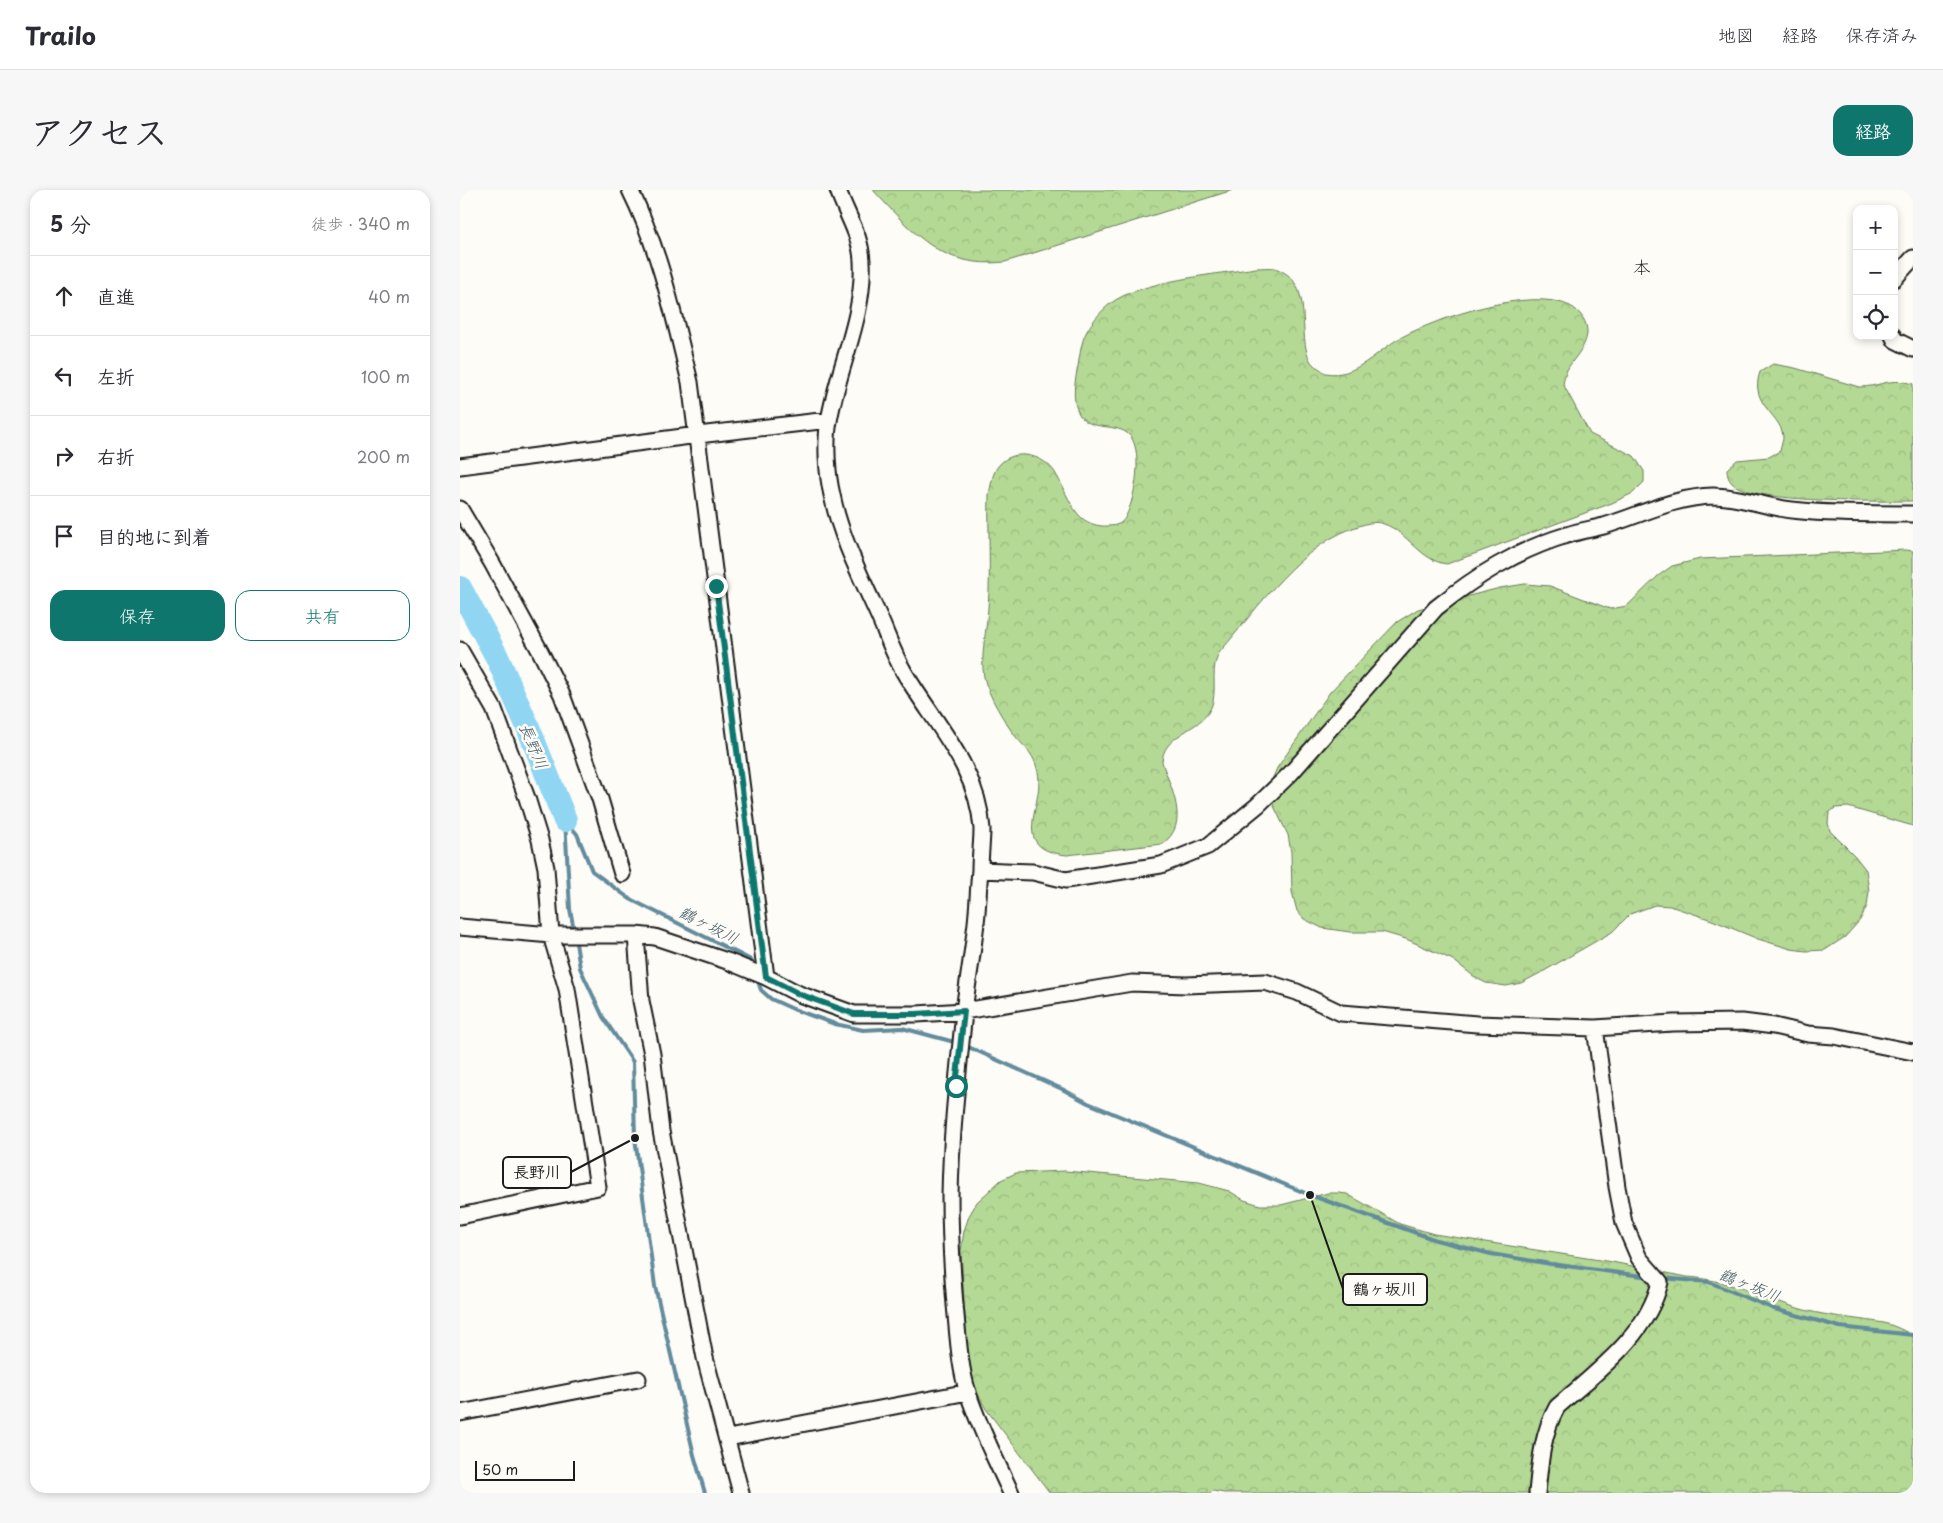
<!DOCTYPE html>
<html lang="ja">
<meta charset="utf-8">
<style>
body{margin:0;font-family:"Playpen Sans","Klee One",sans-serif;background:#f7f7f7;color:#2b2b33}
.controls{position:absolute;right:15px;top:15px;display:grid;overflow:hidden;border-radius:10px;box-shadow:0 2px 8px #0003}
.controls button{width:45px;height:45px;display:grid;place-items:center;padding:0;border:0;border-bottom:1px solid #e1e1e2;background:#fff;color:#2b2b33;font:25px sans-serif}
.scale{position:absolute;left:15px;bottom:12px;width:100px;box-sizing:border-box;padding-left:5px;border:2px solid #1c1c1c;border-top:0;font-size:14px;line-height:18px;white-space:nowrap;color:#1c1c1c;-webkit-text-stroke:4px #fdfcf7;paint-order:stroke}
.stop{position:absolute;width:15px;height:15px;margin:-11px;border:4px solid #0f766e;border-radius:50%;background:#fff}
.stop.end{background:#0f766e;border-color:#fff;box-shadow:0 1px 5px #0008}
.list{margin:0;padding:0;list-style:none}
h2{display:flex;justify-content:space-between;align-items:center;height:65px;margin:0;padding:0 20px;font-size:21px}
h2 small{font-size:16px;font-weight:400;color:#7c7c81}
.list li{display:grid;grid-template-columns:32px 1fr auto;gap:15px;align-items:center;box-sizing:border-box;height:80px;padding:0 20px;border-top:1px solid #e1e1e2}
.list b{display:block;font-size:19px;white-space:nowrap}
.list em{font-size:16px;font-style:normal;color:#7c7c81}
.actions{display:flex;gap:10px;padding:15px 20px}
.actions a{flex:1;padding:11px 0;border:1px solid #0f766e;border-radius:15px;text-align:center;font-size:18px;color:#0f766e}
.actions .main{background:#0f766e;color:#fff}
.icon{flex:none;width:28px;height:28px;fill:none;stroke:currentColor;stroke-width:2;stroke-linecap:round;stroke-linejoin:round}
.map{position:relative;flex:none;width:1453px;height:1303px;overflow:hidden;border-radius:15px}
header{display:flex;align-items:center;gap:30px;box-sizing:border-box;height:70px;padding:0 25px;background:#fff;border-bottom:1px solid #e1e1e2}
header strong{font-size:24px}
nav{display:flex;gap:28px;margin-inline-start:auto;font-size:18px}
.intro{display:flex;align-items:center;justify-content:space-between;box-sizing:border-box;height:120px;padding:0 30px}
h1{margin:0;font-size:35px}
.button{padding:12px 22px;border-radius:15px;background:#0f766e;color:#fff;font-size:18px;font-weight:700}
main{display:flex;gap:30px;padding:0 30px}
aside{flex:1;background:#fff;border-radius:15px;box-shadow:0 2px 8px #0003}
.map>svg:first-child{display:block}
.forest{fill:url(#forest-crowns);stroke:#687a58}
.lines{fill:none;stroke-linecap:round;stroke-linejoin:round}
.stream{stroke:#628b9c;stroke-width:4}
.river{stroke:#90d5f2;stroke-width:24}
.minor-casing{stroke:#1c1c1c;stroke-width:19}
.minor{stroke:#fdfcf7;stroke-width:15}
.route{stroke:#0f766e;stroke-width:6}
.labels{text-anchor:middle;stroke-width:5;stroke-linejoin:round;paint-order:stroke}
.water-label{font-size:16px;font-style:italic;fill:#455d67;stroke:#fdfcf7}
.quarter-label{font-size:18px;fill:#1c1c1c;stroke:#fdfcf7}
.leader{fill:none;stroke:#1c1c1c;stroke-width:2}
.callout-dot{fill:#1c1c1c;stroke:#fdfcf7;stroke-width:2}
.callout{fill:#fdfcf7;stroke:#1c1c1c;stroke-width:2}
.callout-label{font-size:16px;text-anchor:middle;font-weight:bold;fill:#1c1c1c}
</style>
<header>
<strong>Trailo</strong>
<nav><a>地図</a><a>経路</a><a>保存済み</a></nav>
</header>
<div class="intro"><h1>アクセス</h1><a class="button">経路</a></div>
<main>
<aside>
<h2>5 分<small>徒歩 · 340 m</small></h2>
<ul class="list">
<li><svg class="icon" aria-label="ahead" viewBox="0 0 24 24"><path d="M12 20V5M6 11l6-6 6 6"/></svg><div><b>直進</b></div><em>40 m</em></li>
<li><svg class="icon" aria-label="left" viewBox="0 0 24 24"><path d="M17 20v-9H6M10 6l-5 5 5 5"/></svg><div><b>左折</b></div><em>100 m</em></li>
<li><svg class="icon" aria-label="right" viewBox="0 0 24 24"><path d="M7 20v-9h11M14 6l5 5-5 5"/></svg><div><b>右折</b></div><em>200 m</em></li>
<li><svg class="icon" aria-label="arrive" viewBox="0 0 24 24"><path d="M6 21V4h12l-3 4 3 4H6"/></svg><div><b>目的地に到着</b></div></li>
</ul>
<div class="actions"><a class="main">保存</a><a>共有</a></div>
</aside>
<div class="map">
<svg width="1453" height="1303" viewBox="0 0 1453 1303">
<defs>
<pattern id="forest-crowns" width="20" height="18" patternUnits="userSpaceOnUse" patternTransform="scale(1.25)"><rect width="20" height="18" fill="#b4d994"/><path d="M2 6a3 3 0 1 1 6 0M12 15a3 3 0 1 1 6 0" fill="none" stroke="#9aba7f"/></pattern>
</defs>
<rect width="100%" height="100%" fill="#fdfcf7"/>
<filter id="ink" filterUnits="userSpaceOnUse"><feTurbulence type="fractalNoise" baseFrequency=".02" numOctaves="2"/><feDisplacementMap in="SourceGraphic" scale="10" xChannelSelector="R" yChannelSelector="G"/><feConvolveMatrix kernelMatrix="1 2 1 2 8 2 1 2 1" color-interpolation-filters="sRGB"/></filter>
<g filter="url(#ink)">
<!-- forest -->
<path class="forest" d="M 413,0 L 773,0 L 545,72 C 481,79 453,43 413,0 Z
M 796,78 C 802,78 810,77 815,78 C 857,92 835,146 851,172 C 853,175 857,177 860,179 C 862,180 864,183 866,183 C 895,189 918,160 940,148 C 977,128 1070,96 1110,116 C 1120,121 1128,132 1127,144 C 1125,159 1114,167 1107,180 C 1105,184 1104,190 1103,194 L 1130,244 L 1174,266 L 1184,281 L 1184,292 L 1173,303 L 1152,313 L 987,374 C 960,371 948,342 924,334 C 917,331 908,333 902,335 C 841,352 799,417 759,463 C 758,466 756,470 755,474 C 752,490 758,509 748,523 C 734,542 703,546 702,572 C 711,599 731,634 702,654 L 607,665 C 547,659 585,617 578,582 C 574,564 567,560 556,547 C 545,533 528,505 524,487 C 520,465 527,440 528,418 C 531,381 528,342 529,304 C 531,296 532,286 536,279 C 550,257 581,263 594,281 C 603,295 608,312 618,324 C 625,333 638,337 648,336 C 657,336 663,333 666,326 C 675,309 685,256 667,243 C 653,233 629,241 619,224 C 611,209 615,191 618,176 C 620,165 621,153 626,143 C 631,133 641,121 650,114 C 678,91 759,84 796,78 Z
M 1313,174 L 1335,178 L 1399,197 C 1421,197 1427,187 1453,194 L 1453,311 C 1420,311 1293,314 1272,293 C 1268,289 1267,284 1267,279 L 1277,270 L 1309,267 L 1320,261 C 1321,257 1322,253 1323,249 C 1324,225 1288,216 1300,182 Z
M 1446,360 L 1453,361 L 1453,636 L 1388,617 L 1375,618 L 1369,623 L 1368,633 L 1370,641 L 1395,666 L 1406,680 L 1409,701 L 1407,716 L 1400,730 L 1385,747 L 1365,760 L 1346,761 L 1331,759 L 1298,749 L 1252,730 L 1210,716 L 1195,715 L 1170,724 L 1152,742 L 1084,781 L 1061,793 L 1046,796 L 1026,793 L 1016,788 L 993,770 L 946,749 L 922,742 L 890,742 L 862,738 L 844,729 L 837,721 L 832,702 L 831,662 L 828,645 L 811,610 L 811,592 L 817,578 L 870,502 L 937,432 L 958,419 L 1040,398 L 1065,394 L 1090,396 L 1150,419 L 1167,416 L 1198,386 L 1212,376 L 1240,369 Z
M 605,981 L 739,993 L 769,1001 L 784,1010 L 800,1015 L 821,1015 L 868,1003 L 879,1003 L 887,1004 L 940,1034 L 974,1044 L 1152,1072 L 1227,1087 C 1264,1089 1299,1105 1334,1117 C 1362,1126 1394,1128 1424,1133 C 1435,1136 1444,1140 1453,1146 L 1453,1303 L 764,1303 L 753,1301 L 750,1303 L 590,1303 L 526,1219 C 518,1206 513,1193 508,1178 L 501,1061 L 504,1041 L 509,1026 L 517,1012 L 541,990 L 556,983 Z"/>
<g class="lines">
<!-- stream -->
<path class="stream" d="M 105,630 L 117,644 L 132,681 L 170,709 L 291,770 L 293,776
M 105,630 L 110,719 L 114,740
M 115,747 L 120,778 L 143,827 L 173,872 L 175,948 L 195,1096 L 234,1265 L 245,1303
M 297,788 L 301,800 L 311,809 L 333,819 L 375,834 L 403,840 L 442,838 L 498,853
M 504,855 L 602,899 L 628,913 L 850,1005 L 976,1050 L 1031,1064 L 1091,1074 L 1190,1087
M 1201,1088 L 1249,1092 L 1314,1119 L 1380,1137 L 1453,1145"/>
<!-- river -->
<path class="river" d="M 0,398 L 37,467 L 68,537 L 105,630"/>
<defs>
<path id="minor" d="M 170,0 C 200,60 214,127 230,192 L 306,787
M 378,0 C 386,24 401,45 402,71 C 405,126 378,177 369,231 C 365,252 367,284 372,305 C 380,345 399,383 416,420 C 426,441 432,462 444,482 C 474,533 518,577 522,639 C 522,652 520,666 520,680 C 518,700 518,721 515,741 C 512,768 507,795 504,822 C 498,883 491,944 490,1006 C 490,1042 492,1079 495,1115 C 498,1144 499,1175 508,1203 C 519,1237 536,1270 551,1303
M 1434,89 L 1453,68
M 1433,146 L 1435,150 L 1453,159
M 0,276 L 238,245 L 369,230
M 0,319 L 32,373 L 80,461 L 102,505 L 140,609 L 162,684
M 0,460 L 34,519 L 67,608 L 80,650 L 86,678 L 91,745 L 107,799 L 138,997 L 0,1026
M 520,680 L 573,682 L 606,690 L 701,675 L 748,656 L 798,615 L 831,583 L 976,418 C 1016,386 1057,360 1107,345 C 1119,341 1132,339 1144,336 C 1181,325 1214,307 1253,306 C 1280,306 1305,317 1332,320 C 1371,325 1413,323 1453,324
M 0,737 L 91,745 L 176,745 L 195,747 L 267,771 L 306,787 L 339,804 L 394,824 L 457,824 L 504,821 L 672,793 L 726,795 L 805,792 L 837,802 L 881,823 L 1017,834 L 1135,838 L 1213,833 L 1282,832 L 1314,836 L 1348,844 L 1374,846 L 1453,862
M 176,745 L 181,811 L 192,864 L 201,941 L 245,1168 L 281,1303
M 0,1223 L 178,1189
M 268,1248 L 508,1202
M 1077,1303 C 1080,1273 1082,1244 1097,1217 C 1135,1183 1188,1145 1200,1092 L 1179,1068 L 1164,1033 L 1157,997 L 1135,838"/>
</defs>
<!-- minor casing -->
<use href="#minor" class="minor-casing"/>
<!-- minor -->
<use href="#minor" class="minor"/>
</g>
</g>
<g class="lines" filter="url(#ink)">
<!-- route -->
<path class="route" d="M 256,396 L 306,787 L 339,804 L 394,824 L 456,824 L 504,821 L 496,896"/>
</g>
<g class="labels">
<!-- water labels -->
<g class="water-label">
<text transform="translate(74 556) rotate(67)" y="6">長野川</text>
<text transform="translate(249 735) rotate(27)" y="6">鶴ヶ坂川</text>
<text transform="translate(1290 1095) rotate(22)" y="6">鶴ヶ坂川</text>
</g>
<!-- quarter labels -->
<g class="quarter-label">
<text x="1182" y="84">本</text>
</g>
</g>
<!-- callouts -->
<path class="leader" d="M175 948L111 982M850 1005L883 1099"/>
<g class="callout-dot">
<circle cx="175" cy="948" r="5"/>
<circle cx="850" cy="1005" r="5"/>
</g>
<g class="callout">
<rect x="43" y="967" width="68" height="31" rx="5"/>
<rect x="883" y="1084" width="84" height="31" rx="5"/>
</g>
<g class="callout-label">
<text x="77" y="988">長野川</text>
<text x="925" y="1105">鶴ヶ坂川</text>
</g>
</svg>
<div class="controls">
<button>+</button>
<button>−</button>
<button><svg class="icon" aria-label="locate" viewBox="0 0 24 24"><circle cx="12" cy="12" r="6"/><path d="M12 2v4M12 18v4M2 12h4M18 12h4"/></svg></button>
</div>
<div class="scale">50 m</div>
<div class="stop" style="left:496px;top:896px"></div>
<div class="stop end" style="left:256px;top:396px"></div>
</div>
</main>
